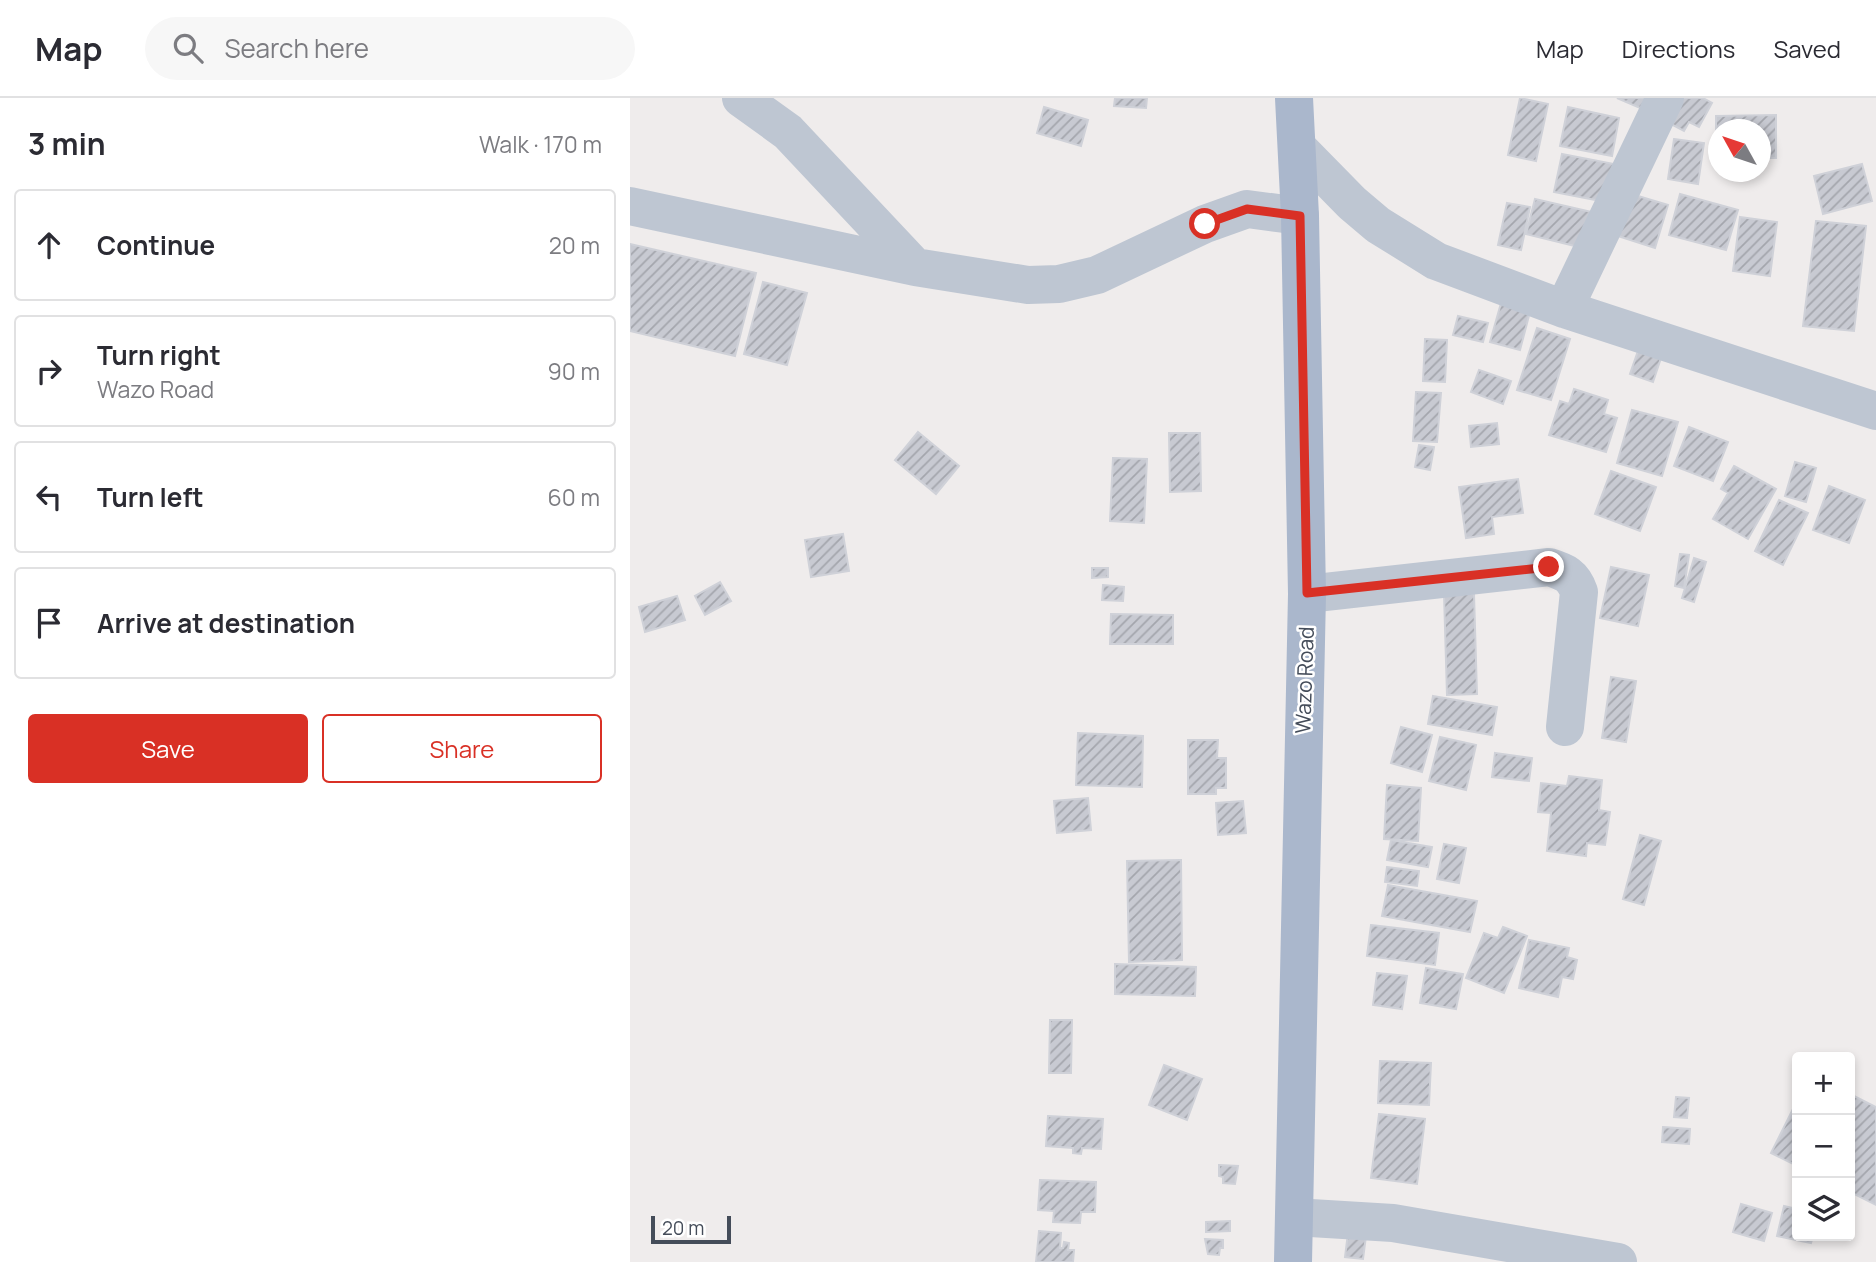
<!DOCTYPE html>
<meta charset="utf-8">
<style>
body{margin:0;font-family:Manrope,sans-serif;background:#f7f7f7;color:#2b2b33}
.controls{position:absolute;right:21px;bottom:21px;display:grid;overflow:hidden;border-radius:7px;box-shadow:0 4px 10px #0003}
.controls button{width:63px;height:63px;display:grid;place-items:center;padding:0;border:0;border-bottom:2px solid #e1e1e2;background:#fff;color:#2b2b33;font:35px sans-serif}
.compass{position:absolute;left:1078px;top:21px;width:63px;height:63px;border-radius:50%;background:#fff;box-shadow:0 4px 10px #0003;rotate:310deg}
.scale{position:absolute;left:21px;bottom:18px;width:80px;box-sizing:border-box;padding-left:7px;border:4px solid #444c59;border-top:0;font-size:19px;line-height:24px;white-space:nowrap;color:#444c59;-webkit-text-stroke:5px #fff;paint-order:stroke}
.stop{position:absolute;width:21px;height:21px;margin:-16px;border:5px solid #d93025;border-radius:50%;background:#fff}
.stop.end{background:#d93025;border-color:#fff;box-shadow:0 2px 7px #0008}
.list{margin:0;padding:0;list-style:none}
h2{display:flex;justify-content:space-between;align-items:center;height:91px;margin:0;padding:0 28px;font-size:30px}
h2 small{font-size:23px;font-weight:400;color:#7c7c81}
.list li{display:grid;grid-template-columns:46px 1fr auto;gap:21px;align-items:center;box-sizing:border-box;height:112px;margin:0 14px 14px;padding:0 14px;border:2px solid #e1e1e2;border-radius:7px}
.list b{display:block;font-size:26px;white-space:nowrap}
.list p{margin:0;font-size:23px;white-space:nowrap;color:#7c7c81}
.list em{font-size:23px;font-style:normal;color:#7c7c81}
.actions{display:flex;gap:14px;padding:21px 28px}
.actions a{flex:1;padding:16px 0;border:2px solid #d93025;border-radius:7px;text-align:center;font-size:24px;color:#d93025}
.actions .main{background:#d93025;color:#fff}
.icon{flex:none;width:38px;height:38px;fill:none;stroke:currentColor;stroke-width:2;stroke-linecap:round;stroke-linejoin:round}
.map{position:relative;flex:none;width:1246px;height:1164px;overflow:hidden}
header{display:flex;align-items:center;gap:42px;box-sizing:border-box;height:98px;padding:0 35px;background:#fff;border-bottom:2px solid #e1e1e2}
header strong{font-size:33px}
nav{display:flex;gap:38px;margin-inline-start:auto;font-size:24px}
.search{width:490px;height:63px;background:#f7f7f7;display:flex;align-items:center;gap:18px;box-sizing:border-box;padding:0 24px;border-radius:38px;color:#7c7c81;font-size:26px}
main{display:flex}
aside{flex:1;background:#fff}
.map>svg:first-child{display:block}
.building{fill:url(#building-hatch);stroke:#cfd1d8;stroke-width:2}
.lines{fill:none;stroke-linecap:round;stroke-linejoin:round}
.minor{stroke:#bec6d2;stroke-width:38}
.major{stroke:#aab7cc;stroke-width:38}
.route{stroke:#d93025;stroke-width:9}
.labels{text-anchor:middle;stroke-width:5;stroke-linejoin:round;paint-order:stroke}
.street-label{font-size:21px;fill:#444c59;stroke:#fff}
</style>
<header>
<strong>Map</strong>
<div class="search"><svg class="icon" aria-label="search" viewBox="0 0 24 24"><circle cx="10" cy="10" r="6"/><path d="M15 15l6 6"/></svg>Search here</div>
<nav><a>Map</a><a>Directions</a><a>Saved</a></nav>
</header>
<main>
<aside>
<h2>3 min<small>Walk · 170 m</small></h2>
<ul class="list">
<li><svg class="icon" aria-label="ahead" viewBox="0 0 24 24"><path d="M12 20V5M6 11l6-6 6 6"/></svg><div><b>Continue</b></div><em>20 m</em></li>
<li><svg class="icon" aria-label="right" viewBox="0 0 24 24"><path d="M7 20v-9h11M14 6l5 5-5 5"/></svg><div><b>Turn right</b><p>Wazo Road</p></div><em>90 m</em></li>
<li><svg class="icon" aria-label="left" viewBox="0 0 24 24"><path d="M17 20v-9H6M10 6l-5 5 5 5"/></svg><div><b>Turn left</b></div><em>60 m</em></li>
<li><svg class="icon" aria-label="arrive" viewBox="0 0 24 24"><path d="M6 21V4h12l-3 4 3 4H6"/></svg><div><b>Arrive at destination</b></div></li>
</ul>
<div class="actions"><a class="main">Save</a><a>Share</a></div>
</aside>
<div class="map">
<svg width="1246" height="1164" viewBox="0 0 1246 1164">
<defs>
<pattern id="building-hatch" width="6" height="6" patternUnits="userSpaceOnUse" patternTransform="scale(1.75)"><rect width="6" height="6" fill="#c8cad2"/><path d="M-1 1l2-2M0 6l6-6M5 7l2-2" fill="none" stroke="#a4a6ad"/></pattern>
</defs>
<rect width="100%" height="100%" fill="#efecec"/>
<!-- building -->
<path class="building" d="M 485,0 L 517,0 L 516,10 L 484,8 Z
M 890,0 L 918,6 L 906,63 L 878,57 Z
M 987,0 L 1022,0 L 1017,13 Z
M 1052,0 L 1073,0 L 1082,5 L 1069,29 L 1059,24 L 1054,33 L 1039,25 Z
M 414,9 L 458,22 L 451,48 L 407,35 Z
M 938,9 L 989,20 L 982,58 L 930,48 Z
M 1146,17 L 1146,60 L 1130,60 L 1130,32 L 1088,32 L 1088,61 L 1086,61 L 1086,18 Z
M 1044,41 L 1074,45 L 1068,86 L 1038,81 Z
M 932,56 L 989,67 L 981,105 L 924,94 Z
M 1232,66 L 1242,103 L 1193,116 L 1184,78 Z
M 998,95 L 1038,107 L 1025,150 L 985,137 Z
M 1050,96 L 1108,112 L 1096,152 L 1039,137 Z
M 905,101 L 966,115 L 957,151 L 896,136 Z
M 877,105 L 900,109 L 891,152 L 868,147 Z
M 1110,119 L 1147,124 L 1140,178 L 1103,173 Z
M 1186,123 L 1236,128 L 1224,233 L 1173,228 Z
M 0,146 L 126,175 L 105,258 L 0,233 Z
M 133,184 L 177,195 L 157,267 L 114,256 Z
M 873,198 L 902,206 L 890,252 L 860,244 Z
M 828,218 L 858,225 L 853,244 L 823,237 Z
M 907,230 L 940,241 L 921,302 L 887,292 Z
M 795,241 L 817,242 L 815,284 L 793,283 Z
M 1009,250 L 1032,257 L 1023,284 L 1000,276 Z
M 849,272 L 881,283 L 873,306 L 841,294 Z
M 944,291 L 978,302 L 974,316 L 987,320 L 976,354 L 919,337 L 930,303 L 939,306 Z
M 786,294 L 811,295 L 807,344 L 783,343 Z
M 1002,312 L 1048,324 L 1032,378 L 987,365 Z
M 867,325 L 869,346 L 841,349 L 839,328 Z
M 1059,329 L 1098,344 L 1083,383 L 1044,368 Z
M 288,334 L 329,368 L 306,396 L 265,362 Z
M 539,335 L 570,335 L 571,393 L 540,394 Z
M 789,347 L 804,349 L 800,372 L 785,369 Z
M 483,360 L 517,361 L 514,425 L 480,423 Z
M 1165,364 L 1186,370 L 1176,404 L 1155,398 Z
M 1104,368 L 1146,391 L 1118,441 L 1083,421 L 1098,395 L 1091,391 Z
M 981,373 L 1026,389 L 1010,433 L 965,416 Z
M 888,381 L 893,415 L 862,419 L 864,436 L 836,440 L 829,389 Z
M 1199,388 L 1235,402 L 1219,445 L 1183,432 Z
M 1149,402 L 1178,415 L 1153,467 L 1125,453 Z
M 213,436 L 219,473 L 181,479 L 175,442 Z
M 1050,456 L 1059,457 L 1054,490 L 1045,488 Z
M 1064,460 L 1076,464 L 1064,504 L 1052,500 Z
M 981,469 L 1019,477 L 1008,528 L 970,520 Z
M 462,470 L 478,470 L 478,479 L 462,480 Z
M 90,484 L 101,503 L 75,517 L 65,498 Z
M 473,487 L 494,489 L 493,503 L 472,502 Z
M 814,496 L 844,496 L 847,596 L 817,597 Z
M 47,498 L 55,522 L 15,534 L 9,509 Z
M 481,516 L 543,517 L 543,546 L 480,546 Z
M 981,579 L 1006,583 L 996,644 L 972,640 Z
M 803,598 L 867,609 L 862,637 L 798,626 Z
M 771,629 L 802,637 L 792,674 L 761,665 Z
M 448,635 L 513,638 L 512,689 L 446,687 Z
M 810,639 L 846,647 L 836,692 L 799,683 Z
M 558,642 L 588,642 L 587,660 L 596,660 L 596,690 L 586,690 L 586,696 L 558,696 Z
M 865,655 L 902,660 L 899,683 L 862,679 Z
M 939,678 L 972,682 L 969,712 L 980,714 L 975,747 L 957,745 L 956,758 L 917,753 L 921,715 L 908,714 L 911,685 L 937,688 Z
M 757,687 L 791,690 L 788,743 L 754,741 Z
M 458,700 L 461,732 L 427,735 L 424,703 Z
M 613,703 L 616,735 L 588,737 L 586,705 Z
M 1010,737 L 1031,743 L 1014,807 L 993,801 Z
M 761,742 L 802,749 L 798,769 L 757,762 Z
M 814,746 L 836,750 L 829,785 L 807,781 Z
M 551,762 L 552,862 L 499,864 L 497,763 Z
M 757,769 L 789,773 L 787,788 L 755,784 Z
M 758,787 L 847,803 L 840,834 L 752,818 Z
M 741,827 L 809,835 L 805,867 L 737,858 Z
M 873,829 L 897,838 L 874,895 L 836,880 L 854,835 L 868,840 Z
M 899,842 L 939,850 L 937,859 L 947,862 L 943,881 L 932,879 L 928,899 L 889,890 Z
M 485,866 L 566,869 L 565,898 L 485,896 Z
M 796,870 L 833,876 L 826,911 L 790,905 Z
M 747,875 L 777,878 L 772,911 L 743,907 Z
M 420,922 L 442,922 L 441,975 L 419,975 Z
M 750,963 L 801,965 L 799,1007 L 748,1005 Z
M 534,967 L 572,981 L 557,1022 L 519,1007 Z
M 1220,996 L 1246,1009 L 1246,1107 L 1220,1094 Z
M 1046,999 L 1059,1000 L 1057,1020 L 1044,1019 Z
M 1167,1003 L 1167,1068 L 1141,1055 Z
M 749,1016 L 795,1021 L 787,1086 L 741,1080 Z
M 418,1018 L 473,1021 L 471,1051 L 452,1050 L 451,1056 L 443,1055 L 443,1050 L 416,1048 Z
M 1033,1029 L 1060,1031 L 1059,1046 L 1032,1044 Z
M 589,1067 L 608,1068 L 605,1086 L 593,1085 L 593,1079 L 589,1078 Z
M 410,1082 L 466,1084 L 465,1114 L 451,1114 L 450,1125 L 423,1124 L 424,1113 L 408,1112 Z
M 1111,1106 L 1142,1115 L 1134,1143 L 1103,1134 Z
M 1154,1108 L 1167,1111 L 1167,1138 L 1183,1138 L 1181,1145 L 1147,1138 Z
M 600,1123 L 600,1133 L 576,1134 L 576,1124 Z
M 409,1133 L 431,1135 L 430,1150 L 433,1150 L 434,1144 L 439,1145 L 438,1152 L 444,1152 L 443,1164 L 406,1164 Z
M 718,1135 L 736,1138 L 733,1161 L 715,1159 Z
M 575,1141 L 593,1142 L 593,1150 L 590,1150 L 589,1157 L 578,1156 Z"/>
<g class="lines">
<!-- minor -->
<path class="minor" d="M 111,0 L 158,34 L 285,169
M 668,50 L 722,105 L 748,127 L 806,163 L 934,211 L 1246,313
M 0,108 L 285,169 L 398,187 L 429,186 L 467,177 L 575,126 L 617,111 L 670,118
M 934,211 L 1035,0
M 677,496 L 919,469 C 935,474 943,477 949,494 L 935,629
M 664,1119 L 763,1125 L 988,1164"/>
<!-- major -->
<path class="major" d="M 663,1164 L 677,496 L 670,118 L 664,0"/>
</g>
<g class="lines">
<!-- route -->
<path class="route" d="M 575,126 L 617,111 L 670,118 L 677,495 L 919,469"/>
</g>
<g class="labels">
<!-- street labels -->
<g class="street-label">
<text transform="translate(675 582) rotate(-88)" y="7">Wazo Road</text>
</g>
</g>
</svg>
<div class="controls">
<button>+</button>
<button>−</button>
<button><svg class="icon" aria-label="layers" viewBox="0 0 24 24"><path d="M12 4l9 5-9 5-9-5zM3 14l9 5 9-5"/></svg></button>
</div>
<svg class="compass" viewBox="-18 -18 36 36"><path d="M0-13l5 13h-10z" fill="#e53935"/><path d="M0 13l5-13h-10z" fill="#7c7c81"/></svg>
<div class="scale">20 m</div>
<div class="stop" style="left:575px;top:126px"></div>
<div class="stop end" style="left:919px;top:469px"></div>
</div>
</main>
